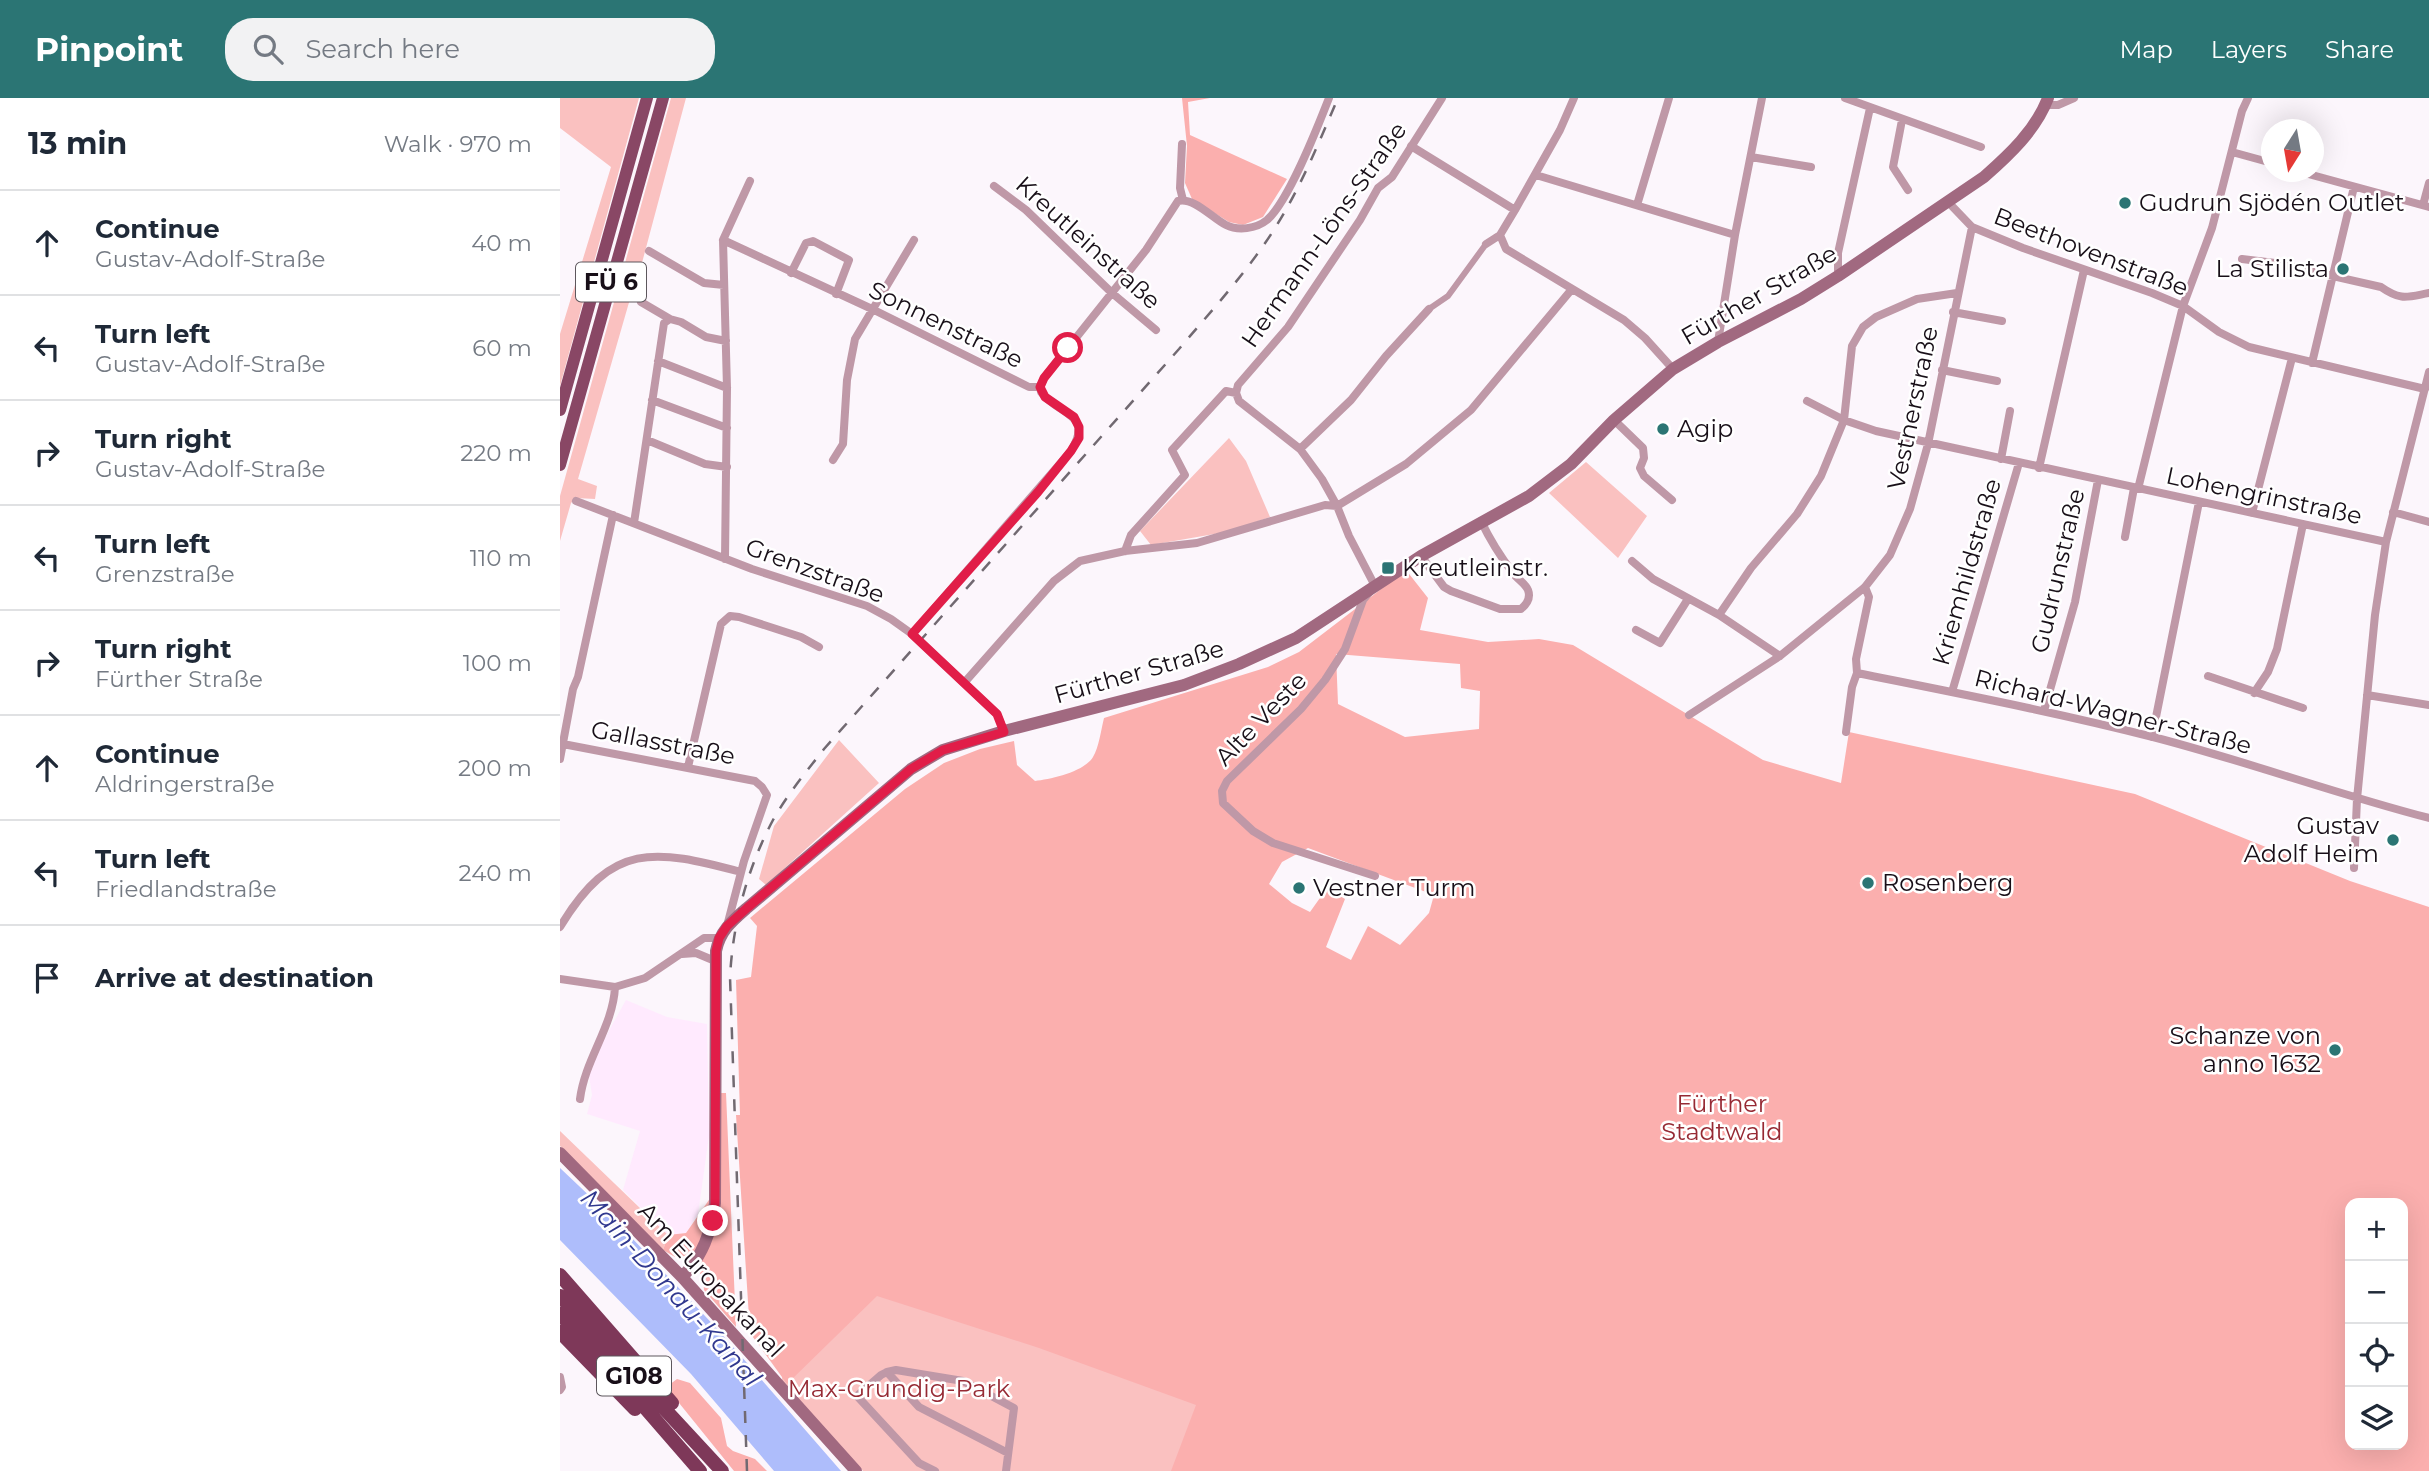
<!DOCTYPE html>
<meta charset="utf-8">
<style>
body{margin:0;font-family:Montserrat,sans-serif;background:#f2f2f3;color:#1f2937}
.controls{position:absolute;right:21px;bottom:21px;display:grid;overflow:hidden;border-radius:14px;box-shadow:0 7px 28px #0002}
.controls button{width:63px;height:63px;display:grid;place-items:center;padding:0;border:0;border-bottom:2px solid #e0e1e3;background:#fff;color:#1f2937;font:35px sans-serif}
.compass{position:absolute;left:1701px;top:21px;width:63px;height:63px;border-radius:50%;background:#fff;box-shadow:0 7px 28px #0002;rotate:191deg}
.stop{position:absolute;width:21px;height:21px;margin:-16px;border:5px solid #e11d48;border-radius:50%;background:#fff}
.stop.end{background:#e11d48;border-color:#fff;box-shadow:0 2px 7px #0008}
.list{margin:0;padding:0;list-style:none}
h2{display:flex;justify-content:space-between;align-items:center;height:91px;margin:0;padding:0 28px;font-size:30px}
h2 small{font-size:23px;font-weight:400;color:#747a83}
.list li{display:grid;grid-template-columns:46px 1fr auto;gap:21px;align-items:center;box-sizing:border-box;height:105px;padding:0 28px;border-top:2px solid #e0e1e3}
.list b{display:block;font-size:26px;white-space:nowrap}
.list p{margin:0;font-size:23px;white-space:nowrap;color:#747a83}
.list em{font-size:23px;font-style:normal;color:#747a83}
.icon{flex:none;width:38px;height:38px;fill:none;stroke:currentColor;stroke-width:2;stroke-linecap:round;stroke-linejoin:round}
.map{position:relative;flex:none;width:1869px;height:1373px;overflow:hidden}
header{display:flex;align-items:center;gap:42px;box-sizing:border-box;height:98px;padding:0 35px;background:#2b7574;color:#fff}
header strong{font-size:33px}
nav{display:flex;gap:38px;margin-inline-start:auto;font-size:24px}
.search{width:490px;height:63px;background:#f2f2f3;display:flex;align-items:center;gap:18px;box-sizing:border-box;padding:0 24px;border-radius:28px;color:#747a83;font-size:26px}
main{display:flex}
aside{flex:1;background:#fff}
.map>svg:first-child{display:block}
.built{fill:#ffeafe}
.green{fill:#fac1c0}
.forest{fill:#fbafae;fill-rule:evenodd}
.water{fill:#aebdfb}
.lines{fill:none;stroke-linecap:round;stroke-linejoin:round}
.pedestrian{stroke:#bf98a7;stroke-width:6}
.minor{stroke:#bf98a7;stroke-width:8}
.secondary{stroke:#a16980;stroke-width:12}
.primary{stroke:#894765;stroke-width:12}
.trunk{stroke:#7e3859;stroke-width:14}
.rail{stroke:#716971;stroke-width:2.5;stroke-dasharray:12 12;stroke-linecap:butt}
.route{stroke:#e11d48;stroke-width:9}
.poi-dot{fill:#2b7574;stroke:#fff;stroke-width:2.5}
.labels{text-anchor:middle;stroke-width:5;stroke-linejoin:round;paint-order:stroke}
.shield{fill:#fff;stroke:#5d575d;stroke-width:2}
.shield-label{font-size:23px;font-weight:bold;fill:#180f18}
.poi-label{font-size:24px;fill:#180f18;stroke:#fff;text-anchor:start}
.street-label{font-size:24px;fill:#180f18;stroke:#fff}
.park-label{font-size:24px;fill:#962a34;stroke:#fff}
.water-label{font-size:26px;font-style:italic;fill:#30388f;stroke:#fff}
</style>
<header>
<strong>Pinpoint</strong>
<div class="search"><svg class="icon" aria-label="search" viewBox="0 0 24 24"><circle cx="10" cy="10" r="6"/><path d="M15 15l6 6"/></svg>Search here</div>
<nav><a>Map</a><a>Layers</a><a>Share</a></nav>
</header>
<main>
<aside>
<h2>13 min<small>Walk · 970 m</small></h2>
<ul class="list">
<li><svg class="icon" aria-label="ahead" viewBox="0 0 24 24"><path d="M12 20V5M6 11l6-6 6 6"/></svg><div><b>Continue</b><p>Gustav-Adolf-Straße</p></div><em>40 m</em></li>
<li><svg class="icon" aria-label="left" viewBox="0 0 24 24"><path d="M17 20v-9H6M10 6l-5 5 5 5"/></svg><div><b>Turn left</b><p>Gustav-Adolf-Straße</p></div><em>60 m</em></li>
<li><svg class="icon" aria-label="right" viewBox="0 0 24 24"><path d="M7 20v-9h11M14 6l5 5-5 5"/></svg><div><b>Turn right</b><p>Gustav-Adolf-Straße</p></div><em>220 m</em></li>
<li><svg class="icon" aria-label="left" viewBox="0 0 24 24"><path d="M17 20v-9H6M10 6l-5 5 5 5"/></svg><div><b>Turn left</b><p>Grenzstraße</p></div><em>110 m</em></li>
<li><svg class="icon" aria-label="right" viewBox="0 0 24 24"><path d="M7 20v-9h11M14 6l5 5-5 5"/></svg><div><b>Turn right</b><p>Fürther Straße</p></div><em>100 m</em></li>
<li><svg class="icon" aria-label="ahead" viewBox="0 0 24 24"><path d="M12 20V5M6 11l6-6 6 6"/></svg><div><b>Continue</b><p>Aldringerstraße</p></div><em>200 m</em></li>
<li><svg class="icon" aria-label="left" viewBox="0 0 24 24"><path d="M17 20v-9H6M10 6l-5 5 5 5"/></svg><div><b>Turn left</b><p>Friedlandstraße</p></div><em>240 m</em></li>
<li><svg class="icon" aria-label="arrive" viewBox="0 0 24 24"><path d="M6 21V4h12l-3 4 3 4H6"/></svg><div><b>Arrive at destination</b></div></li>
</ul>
</aside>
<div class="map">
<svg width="1869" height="1373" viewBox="0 0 1869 1373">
<rect width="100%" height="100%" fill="#fcf6fc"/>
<!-- built -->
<path class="built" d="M 66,902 L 107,919 L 147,926 L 149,1038 L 138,1116 L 126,1135 L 108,1137 L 63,1092 L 80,1033 L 27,1016 L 32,997 L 29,978 L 35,958 Z"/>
<!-- green -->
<path class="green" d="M 0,0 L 79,0 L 0,288 L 0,236 L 51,69 L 0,30 Z
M 111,0 L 126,0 L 75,191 L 70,201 L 18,381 L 37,388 L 35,401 L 16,400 L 11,405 L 0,443 L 0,398 Z
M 669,340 L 686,363 L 710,419 L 666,434 L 591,447 L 580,433 Z
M 1026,364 L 1087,418 L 1058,460 L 989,395 Z
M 279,642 L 319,685 L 206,787 L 199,781 L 214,728 Z
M 0,1033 L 108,1137 L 103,1152 L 0,1048 Z
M 223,1166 L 647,1303 L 713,1373 L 303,1373 L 222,1284 Z"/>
<!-- forest -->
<path class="forest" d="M 622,0 L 650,0 L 628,4 L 630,37 L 727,81 L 703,119 L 683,127 L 669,124 L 632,101 L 625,85 L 627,48 Z
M 846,472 L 868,500 L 860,532 L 928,544 L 979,541 L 1013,547 L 1203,662 L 1281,685 L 1289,634 L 1575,696 L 1790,783 L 1869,809 L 1869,1373 L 611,1373 L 636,1307 L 479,1250 L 317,1198 L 227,1286 L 190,1235 L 176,1017 L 180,1017 L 176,882 L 191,879 L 197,828 L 190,820 L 345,691 L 384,665 L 420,651 L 454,643 L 457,667 L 475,683 C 491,681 524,674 533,659 C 539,649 541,632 544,620 L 708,569 L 739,554 ZM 776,556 L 900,566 L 901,590 L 920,593 L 919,631 L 845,639 L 778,606 ZM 748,750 L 874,797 L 869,815 L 840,847 L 808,828 L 791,862 L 766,849 L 785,801 L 767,790 L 750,814 L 732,805 L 709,786 L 722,764 ZM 1790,1105 L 1843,1105 L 1843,1347 L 1790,1347 Z
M 160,995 L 166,995 L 176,1229 L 144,1192 L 143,1179 L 126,1158 L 115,1159 L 103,1152 L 108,1137 L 126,1135 L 160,1086 Z
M 117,1281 L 130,1285 L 161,1320 L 167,1348 L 173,1353 L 195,1361 L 207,1373 L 174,1373 L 111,1295 L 109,1287 Z"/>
<!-- water -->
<path class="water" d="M 0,1070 L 56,1123 L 160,1234 L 281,1373 L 214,1373 L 131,1276 L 0,1142 Z"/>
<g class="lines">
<!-- pedestrian -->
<path class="pedestrian" d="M 869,211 L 888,198 L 926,146"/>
<!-- minor -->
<path class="minor" d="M 1285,0 L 1421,49
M 1485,7 L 1498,7 L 1514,0
M 1342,22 L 1333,69 L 1348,92
M 622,46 L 620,90 L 623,102
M 851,48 L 955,112
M 1672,54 L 1712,65
M 1191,59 L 1251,69
M 1741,74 L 1869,109
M 976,77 L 1175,137
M 434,88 L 466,112 L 552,195 L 596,232
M 1389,105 L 1412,129 L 1463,150 L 1592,195 L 1623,208 L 1659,234 L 1689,249 L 1865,291
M 1077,107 L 1109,0
M 1863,107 L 1869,85
M 940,137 L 946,151 L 1064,222 L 1085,240 L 1113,271
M 163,142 L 312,211 L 469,289 L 480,289
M 926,146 L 940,137 L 955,112 L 1000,32 L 1014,0
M 89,153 L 144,185 L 164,187
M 1682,161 L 1715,165 L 1821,189 C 1841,203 1847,199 1869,195
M 231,175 L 246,145 L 253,143 L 289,162 L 276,196
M 1278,178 L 1278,155 L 1310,10
M 81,204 L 110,221
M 1393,214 L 1442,223
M 1158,244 L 1175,137 L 1202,0
M 98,263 L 167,290
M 1752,265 L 1794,89
M 1382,272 L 1437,283
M 676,295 L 678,287 L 728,229 L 800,122 L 818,90 L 832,79 L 882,0
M 92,302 L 167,330
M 1247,303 L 1284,322 L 1316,333 L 1826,444
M 1054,322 L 1083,350 L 1084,360 L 1080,370 L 1084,378 L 1112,402
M 87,342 L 145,366 L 167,369
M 740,351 L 791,302 L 826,258 L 869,211
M 1441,361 L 1450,313
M 273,362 L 283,346 L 287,282 L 295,241 L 354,142
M 1479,370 L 1524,172
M 1578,391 L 1623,208 L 1652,130 L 1682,13 L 1688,0
M 16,403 L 192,471 L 307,508 L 331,521 L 352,536 L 437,616 L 444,633
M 1833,414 L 1869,424
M 1692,415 L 1732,260
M 74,425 L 104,225 L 110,221 L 121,224 L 146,239 L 166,243
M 1565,439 L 1574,390
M 565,453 L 571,437 L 625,377 L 612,352 L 666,293 L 676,295 L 679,303 L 740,351 L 762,381 L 777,408 L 789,438 L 815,488 L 803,502 L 785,551 L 765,582 L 741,611 L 667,683 L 662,693 L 663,705 L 693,733 L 713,745 L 815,778
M 861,458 L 884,489 L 891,493 L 940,511 L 961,511 C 967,506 971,500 968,492 C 965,485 957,481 953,475 C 940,458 930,442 921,423
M 165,461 L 167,290 L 163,142 L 190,83
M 1072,463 L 1093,481 L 1159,517 L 1220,558
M 1159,517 L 1191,470 L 1237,416 L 1261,378 L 1284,322 L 1292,248 L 1303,229 L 1316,219 L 1357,201 L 1397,195
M 1076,532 L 1100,545 L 1128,501
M 352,536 L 511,353 C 534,315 499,318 481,294 L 480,289 L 484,280 L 586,152 L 618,103 C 634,99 652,120 666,127 C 678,133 696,131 707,122 C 729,103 758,28 769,0
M 1297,575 C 1396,595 1495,614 1593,639 C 1686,663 1776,696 1869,720
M 1648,578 L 1743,610
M 404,585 L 494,483 L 520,463 L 565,453 L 637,445 L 765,407 L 777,408 L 846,366 L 911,312 L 1012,191
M 1392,594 L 1459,365
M 1694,595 L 1708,574 L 1717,551 L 1743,426
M 1807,597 L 1869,607
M 1484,613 L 1515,504 L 1538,382
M 1129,617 L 1220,558 L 1305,489 L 1330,457 L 1350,411 L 1368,346 L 1412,129
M 1286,634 L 1292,589 L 1297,575 L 1296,561 L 1309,499 L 1305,489
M 1592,639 L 1639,404
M 3,646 L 195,683 L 202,689 L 207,697 L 184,763 L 167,828
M 0,661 L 13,591 L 18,579 L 53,417
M 128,669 L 161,526 L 170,518 L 179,519 L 241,539 L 259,549
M 1794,770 L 1797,701 L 1815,517 L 1826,444 L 1869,274
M 0,829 C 52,743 94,751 181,774
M 122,856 L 136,855 L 155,863
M 0,881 L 55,889 L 85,880 L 144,840 L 159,840
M 20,1001 C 25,961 53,929 55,889
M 327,1274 L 336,1272 L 403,1283 L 454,1310 L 446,1373
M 0,1279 L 2,1289 L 0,1292
M 375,1373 L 359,1365 L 297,1298 L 321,1277 L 327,1274 L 359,1309 L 448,1355"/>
<!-- secondary -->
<path class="secondary" d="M 0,1055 L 122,1179 L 296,1373
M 122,1179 C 143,1158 151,1134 155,1105 L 156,853 C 160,833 172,823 187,810 L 351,671 L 383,652 L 444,633 L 624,587 L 679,566 L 736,540 L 861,458 L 969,398 L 1011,366 L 1054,322 L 1113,271 L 1158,244 L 1241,201 L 1278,178 L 1424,79 C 1449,57 1476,32 1488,0"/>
<!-- primary -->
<path class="primary" d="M 0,312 L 87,0
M 0,367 L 103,0"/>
<!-- trunk -->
<path class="trunk" d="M 0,1177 L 112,1305
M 0,1198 L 162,1373
M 0,1216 L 60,1281 L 140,1373
M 0,1234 L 75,1311"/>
<!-- rail -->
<path class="rail" d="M 187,1373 L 170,879 C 173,824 187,771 213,722 C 227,697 246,674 264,651 L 619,251 C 652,212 688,173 715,130 C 741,89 759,44 778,0"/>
</g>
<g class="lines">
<!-- route -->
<path class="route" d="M 153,1123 L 155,1105 L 156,853 L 159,840 L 167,828 L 187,810 L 351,671 L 383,652 L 444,634 L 437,616 L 352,536 L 478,394 L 511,353 L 519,340 L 519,329 L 514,319 L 485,299 L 480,289 L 484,280 L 508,250"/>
</g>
<!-- markers -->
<g class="poi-dot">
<circle cx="1565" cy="105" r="7"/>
<circle cx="1783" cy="171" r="7"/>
<circle cx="1103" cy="331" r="7"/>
<rect x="821" y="463" width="14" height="14" rx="3.5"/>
<circle cx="1833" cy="742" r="7"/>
<circle cx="1308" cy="785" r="7"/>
<circle cx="739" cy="790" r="7"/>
<circle cx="1775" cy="952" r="7"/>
</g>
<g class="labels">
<!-- shield labels -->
<g class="shield">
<rect x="16" y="164.5" width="70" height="39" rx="5"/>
<rect x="37" y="1258.5" width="74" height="39" rx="5"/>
</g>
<g class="shield-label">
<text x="51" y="192">FÜ 6</text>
<text x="74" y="1286">G108</text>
</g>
<!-- poi labels -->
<g class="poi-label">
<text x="1579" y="113">Gudrun Sjödén Outlet</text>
<text x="1769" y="179" text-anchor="end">La Stilista</text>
<text x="1117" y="339">Agip</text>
<text x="842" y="478">Kreutleinstr.</text>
<text x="1819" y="736" text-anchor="end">Gustav<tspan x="1819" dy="28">Adolf Heim</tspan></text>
<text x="1322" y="793">Rosenberg</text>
<text x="753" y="798">Vestner Turm</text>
<text x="1761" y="946" text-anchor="end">Schanze von<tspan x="1761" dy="28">anno 1632</tspan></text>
</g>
<!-- street labels -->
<g class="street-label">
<text transform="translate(764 137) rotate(-55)" y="8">Hermann-Löns-Straße</text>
<text transform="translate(528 145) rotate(42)" y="8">Kreutleinstraße</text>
<text transform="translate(1531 154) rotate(21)" y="8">Beethovenstraße</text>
<text transform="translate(1199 197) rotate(-30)" y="8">Fürther Straße</text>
<text transform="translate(386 227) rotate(26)" y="8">Sonnenstraße</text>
<text transform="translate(1353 310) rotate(-78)" y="8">Vestnerstraße</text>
<text transform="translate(1704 398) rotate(12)" y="8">Lohengrinstraße</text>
<text transform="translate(255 473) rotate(20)" y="8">Grenzstraße</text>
<text transform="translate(1498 473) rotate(-77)" y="8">Gudrunstraße</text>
<text transform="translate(1407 474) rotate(-74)" y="8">Kriemhildstraße</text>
<text transform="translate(579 574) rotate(-16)" y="8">Fürther Straße</text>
<text transform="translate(1553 614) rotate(14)" y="8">Richard-Wagner-Straße</text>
<text transform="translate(701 621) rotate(-46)" y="8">Alte Veste</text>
<text transform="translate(103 645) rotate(11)" y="8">Gallasstraße</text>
<text transform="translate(151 1182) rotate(47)" y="8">Am Europakanal</text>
</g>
<!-- park labels -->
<g class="park-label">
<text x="1162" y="1014">Fürther<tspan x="1162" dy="28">Stadtwald</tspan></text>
<text x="339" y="1299">Max-Grundig-Park</text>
</g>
<!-- water labels -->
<g class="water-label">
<text transform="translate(111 1190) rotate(48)" y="9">Main-Donau-Kanal</text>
</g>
</g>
</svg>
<div class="controls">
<button>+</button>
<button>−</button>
<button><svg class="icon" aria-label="locate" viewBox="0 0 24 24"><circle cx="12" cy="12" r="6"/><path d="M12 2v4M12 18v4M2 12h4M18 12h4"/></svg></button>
<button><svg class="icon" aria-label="layers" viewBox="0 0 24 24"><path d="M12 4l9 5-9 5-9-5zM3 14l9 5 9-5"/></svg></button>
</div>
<svg class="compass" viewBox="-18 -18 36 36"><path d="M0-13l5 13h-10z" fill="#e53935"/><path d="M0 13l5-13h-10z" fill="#747a83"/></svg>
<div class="stop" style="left:508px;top:250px"></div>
<div class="stop end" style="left:153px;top:1123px"></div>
</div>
</main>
